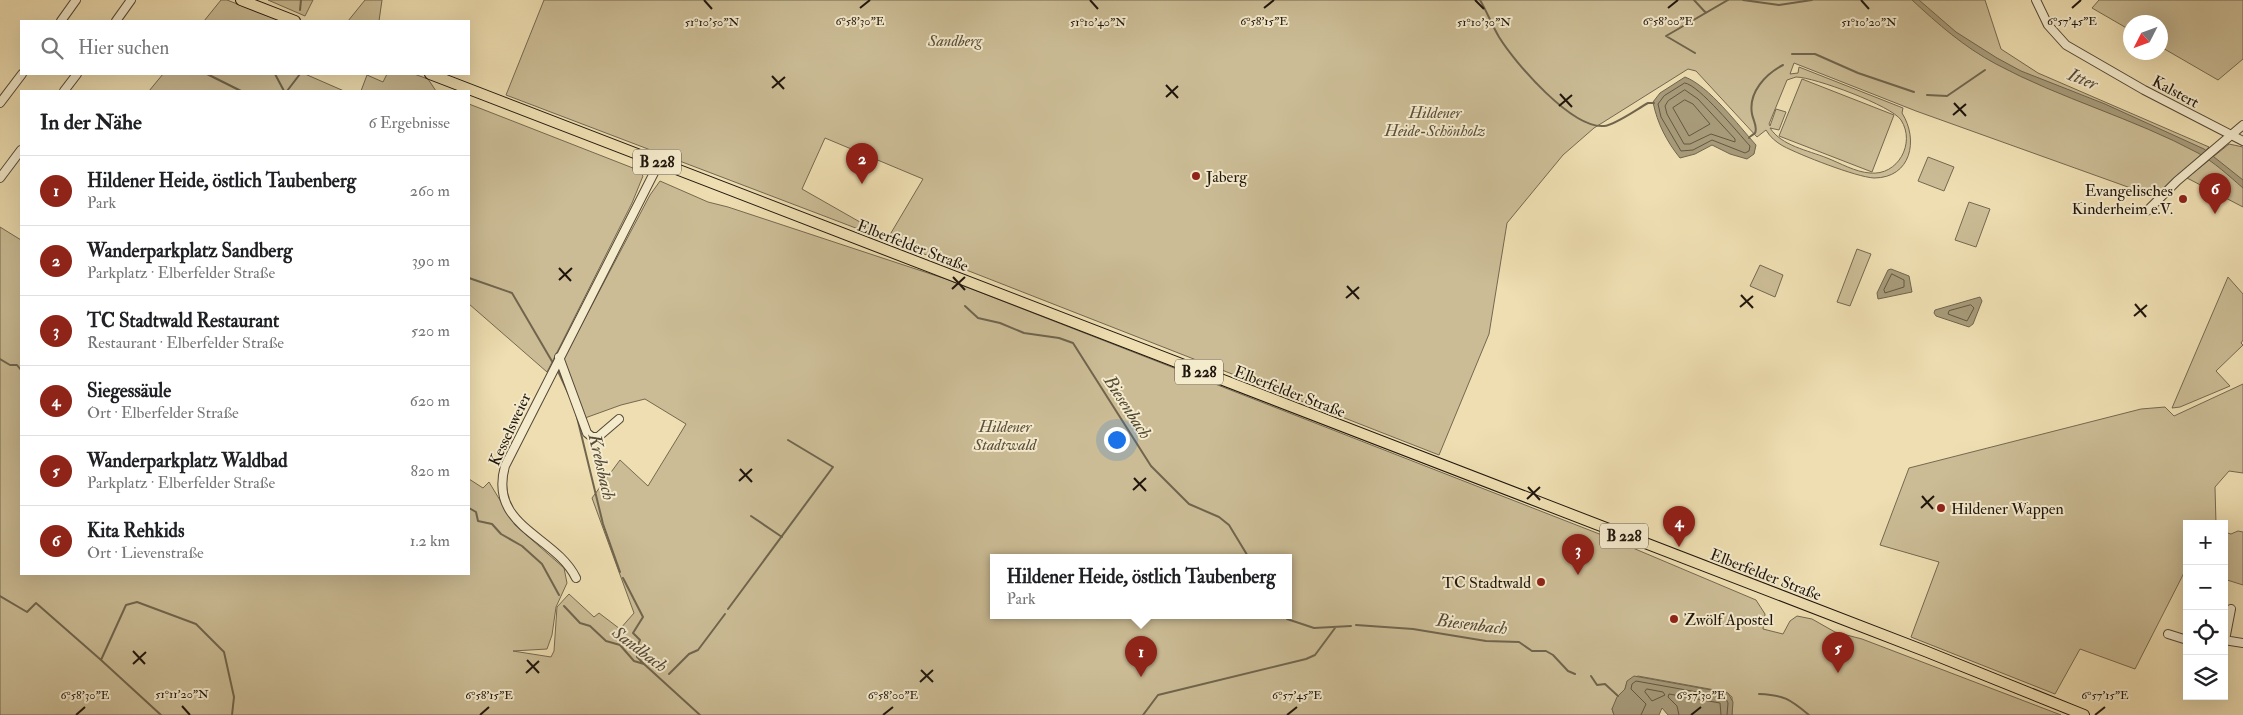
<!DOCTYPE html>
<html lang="de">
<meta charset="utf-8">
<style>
body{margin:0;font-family:"IM FELL Double Pica",serif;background:#f6f6f6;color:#202124}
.controls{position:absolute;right:15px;bottom:15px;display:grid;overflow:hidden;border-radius:0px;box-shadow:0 5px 20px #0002}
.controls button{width:45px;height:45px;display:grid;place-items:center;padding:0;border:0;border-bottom:1px solid #e0e0e0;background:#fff;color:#202124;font:25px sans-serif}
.compass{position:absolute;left:2123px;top:15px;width:45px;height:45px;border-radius:50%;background:#fff;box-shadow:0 5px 20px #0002;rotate:228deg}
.you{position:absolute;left:1116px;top:439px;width:18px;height:18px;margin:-12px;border:4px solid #fff;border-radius:50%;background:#1a73e8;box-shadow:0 0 0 8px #1a73e833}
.badge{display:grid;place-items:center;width:32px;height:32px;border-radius:50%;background:#8f2418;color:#fff;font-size:16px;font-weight:700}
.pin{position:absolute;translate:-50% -41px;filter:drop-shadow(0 1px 2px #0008)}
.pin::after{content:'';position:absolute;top:26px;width:18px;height:15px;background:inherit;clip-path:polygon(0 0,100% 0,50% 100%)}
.popup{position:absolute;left:990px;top:554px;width:302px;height:65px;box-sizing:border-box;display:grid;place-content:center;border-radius:0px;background:#fff;filter:drop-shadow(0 1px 4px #0005);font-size:16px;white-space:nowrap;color:#757577}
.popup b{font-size:19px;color:#202124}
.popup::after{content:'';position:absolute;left:50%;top:100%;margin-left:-10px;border:10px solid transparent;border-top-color:#fff}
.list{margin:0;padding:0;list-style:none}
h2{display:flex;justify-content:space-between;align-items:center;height:65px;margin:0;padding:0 20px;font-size:21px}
h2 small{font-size:16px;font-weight:400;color:#757577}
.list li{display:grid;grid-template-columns:32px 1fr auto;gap:15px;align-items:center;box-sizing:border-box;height:70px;padding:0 20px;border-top:1px solid #e0e0e0}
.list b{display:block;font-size:19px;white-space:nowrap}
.list p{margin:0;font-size:16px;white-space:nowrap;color:#757577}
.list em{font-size:16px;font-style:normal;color:#757577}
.icon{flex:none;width:28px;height:28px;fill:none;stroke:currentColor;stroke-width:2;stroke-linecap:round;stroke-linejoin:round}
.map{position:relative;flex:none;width:2243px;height:715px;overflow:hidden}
.search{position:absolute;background:#fff;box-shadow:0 5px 20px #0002;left:20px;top:20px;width:450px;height:55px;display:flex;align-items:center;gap:12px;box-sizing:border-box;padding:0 18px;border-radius:0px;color:#757577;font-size:19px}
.panel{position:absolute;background:#fff;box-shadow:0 5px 20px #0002;left:20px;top:90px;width:450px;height:485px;border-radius:0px}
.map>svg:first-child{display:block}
.green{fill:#cbbc95;stroke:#746850;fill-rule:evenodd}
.water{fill:#a79a79;stroke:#70654d}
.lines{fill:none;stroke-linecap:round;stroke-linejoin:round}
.shore{stroke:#625842;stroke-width:1}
.stream{stroke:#70654d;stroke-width:2}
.minor-casing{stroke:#524735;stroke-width:10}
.major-casing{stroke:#1e150c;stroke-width:12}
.minor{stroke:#f4eacc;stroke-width:8}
.major{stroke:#eedeb1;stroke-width:10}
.ticks{fill:none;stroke:#1e150c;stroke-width:2}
.poi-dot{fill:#8f2418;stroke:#f4eacc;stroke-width:2}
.labels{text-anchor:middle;stroke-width:4;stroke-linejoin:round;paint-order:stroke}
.shield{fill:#f4eacc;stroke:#5e5546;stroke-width:1}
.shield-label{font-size:15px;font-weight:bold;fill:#1e150c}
.park-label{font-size:16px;font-style:italic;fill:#5b4f3c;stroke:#f4eacc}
.street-label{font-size:16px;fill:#1e150c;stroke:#f4eacc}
.poi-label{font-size:16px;fill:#1e150c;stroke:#f4eacc;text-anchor:start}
.water-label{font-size:18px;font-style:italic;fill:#554a38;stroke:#f4eacc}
.ticks-label{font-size:12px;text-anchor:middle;fill:#1e150c;stroke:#f4eacc;stroke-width:4;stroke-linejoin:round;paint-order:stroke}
</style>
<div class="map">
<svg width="2243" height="715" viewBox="0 0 2243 715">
<rect width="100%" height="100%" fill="#eedeb1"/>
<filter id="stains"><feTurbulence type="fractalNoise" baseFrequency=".004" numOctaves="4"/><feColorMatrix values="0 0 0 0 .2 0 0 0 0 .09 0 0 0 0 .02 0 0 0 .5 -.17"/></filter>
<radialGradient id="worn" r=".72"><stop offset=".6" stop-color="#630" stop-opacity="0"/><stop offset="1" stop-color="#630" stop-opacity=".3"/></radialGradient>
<!-- green -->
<path class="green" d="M 221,0 L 227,0 L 281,21 L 204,21 Z
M 268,0 L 313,0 L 305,16 Z
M 365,0 L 382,0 L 379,21 L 348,21 Z
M 544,0 L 1985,0 L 2001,49 L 2038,73 L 2209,147 L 2158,197 L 2143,188 L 2139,191 L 1916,111 L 1794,63 L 1790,74 L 1798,73 L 1799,67 L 1903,108 L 1902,113 C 1919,140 1911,178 1874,178 C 1856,177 1800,155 1783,146 C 1776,142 1770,137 1766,130 L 1757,137 L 1696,71 L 1688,69 L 1594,128 L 1563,155 L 1507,223 L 1489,334 L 1439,455 L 974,273 L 506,95 ZM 1796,77 C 1814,77 1892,106 1901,120 C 1916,143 1898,176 1870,173 C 1855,172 1840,163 1827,158 C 1807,150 1782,146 1770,128 L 1779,130 L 1786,112 L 1776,109 L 1770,126 L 1769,124 L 1787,80 ZM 825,138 L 923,179 L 888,238 L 802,189 Z
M 2099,0 L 2243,0 L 2243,59 L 2218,80 L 2161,47 L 2160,22 L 2130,22 L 2130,30 L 2092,8 Z
M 163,74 L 305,74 L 344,91 L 149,91 Z
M 387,74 L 414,74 L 428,79 L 436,91 L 361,91 L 367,75 L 383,82 Z
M 1802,79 L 1894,115 L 1872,172 L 1779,136 Z
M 469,104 L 638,170 L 643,176 L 632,203 L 547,372 L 469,304 Z
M 2229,144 L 2243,147 L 2243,207 L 2187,178 Z
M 1928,157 L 1954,167 L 1944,191 L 1918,181 Z
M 660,181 L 708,202 L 728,207 L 946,279 L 1602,535 L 1756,600 L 1765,614 L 1763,629 L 1783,634 L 1790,621 L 1797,616 L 1812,619 L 1835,632 L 1862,639 L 2061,715 L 1732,715 L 1732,697 L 1726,692 L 1638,676 L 1627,682 L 1625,689 L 1612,709 L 1614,715 L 0,715 L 0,227 L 21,240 L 21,574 L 469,574 L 469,479 L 483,488 L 489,482 L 515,525 L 564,568 L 567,583 L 556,607 L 552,635 L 547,649 L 513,651 L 551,657 L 554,651 L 557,607 L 569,594 L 594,617 L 599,613 L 620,629 L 634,613 L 592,498 L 620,460 L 648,486 L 686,424 L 645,399 L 621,405 L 585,418 L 562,362 L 650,195 ZM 994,558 L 1288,558 L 1288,616 L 994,616 Z
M 1969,202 L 1990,209 L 1976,247 L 1955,240 Z
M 1857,249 L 1871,254 L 1850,306 L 1837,302 Z
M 1760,265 L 1783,275 L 1775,297 L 1750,286 Z
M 2228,277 L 2243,294 L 2243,340 L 2241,343 L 2243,345 L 2216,371 L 2230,386 L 2180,407 L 2172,408 Z
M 2243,384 L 2243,473 L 2229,471 L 2215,487 L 2216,524 L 2187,524 L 2187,567 L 2135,669 L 2080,649 L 2055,694 L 1911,637 L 1939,562 L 1880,545 L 1909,468 L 2141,409 L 2165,407 L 2174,416 Z
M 2238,531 L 2243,532 L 2243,585 L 2224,579 L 2224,532 L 2231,534 Z"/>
<!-- water -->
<path class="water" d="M 1912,0 L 1919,0 L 1956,32 L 1997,58 L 2021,71 L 2105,104 L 2204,149 L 2243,180 L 2243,188 C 2229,176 2214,162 2198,153 C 2133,118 2061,99 1996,64 C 1964,47 1938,24 1912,0 Z
M 1685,77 C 1709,86 1738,125 1756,145 L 1754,154 L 1747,159 L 1730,154 L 1712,145 L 1695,154 L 1680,158 C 1667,142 1657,123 1653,102 L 1660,93 Z
M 1891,269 L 1909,276 L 1912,292 L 1878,299 L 1877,293 L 1888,270 Z
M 1980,297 L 1982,301 L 1973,324 L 1969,327 L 1936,316 L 1934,313 L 1935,310 Z
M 1634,676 L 1728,693 L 1733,702 L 1732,715 L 1668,715 L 1662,708 L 1659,715 L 1614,715 L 1612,709 L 1617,697 L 1625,689 L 1627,681 Z"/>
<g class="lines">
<!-- shore -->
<path class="shore" d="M 1685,83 C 1699,85 1738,133 1750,146 L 1749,151 L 1745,153 L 1712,140 L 1693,150 L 1681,151 L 1661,117 L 1658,104 L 1664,96 Z
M 1685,90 L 1698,99 L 1735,139 L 1735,142 L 1711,134 L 1690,144 L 1684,144 L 1667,114 L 1665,106 L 1668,101 Z
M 1685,100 L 1693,104 L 1710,124 L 1689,136 L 1673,108 Z
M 1892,274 L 1904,280 L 1904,287 L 1885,293 L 1884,290 Z
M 1971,305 L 1974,308 L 1967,321 L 1948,314 L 1949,311 Z
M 1647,689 L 1663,692 L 1665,695 L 1652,701 L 1645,692 Z
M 1641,715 L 1646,704 L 1631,689 L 1632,684 L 1636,681 L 1725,697 L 1728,703 L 1727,715
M 1679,715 L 1677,706 L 1668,697 L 1669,694 L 1720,703 L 1721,715"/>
<!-- stream -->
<path class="stream" d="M 1480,0 C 1487,12 1492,25 1499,37 C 1515,63 1572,129 1604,126 C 1615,125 1637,109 1648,103 L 1654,103
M 1694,0 L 1706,13
M 1743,0 L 1779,5 L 1812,0
M 300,10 L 301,0
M 1695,53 L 1666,36 L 1728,0
M 1792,54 L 1815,54 L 1858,73 L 1914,92
M 207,74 L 241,91
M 275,74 L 284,91
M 287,91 L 300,74
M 1927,95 L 1947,96 L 1985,70
M 1749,138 C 1749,137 1754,134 1755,133 C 1758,127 1753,120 1752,114 C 1748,92 1766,74 1783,65
M 469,278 L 512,293 L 553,363
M 965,306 L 978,318 L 1000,323 L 1024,333 L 1059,338 L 1073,343 L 1151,466 L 1189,504 L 1219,517 L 1229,525 L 1249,558
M 0,359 L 10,365 L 17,365 L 21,370
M 557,369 L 570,397
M 576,413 L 603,524 L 620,572
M 469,508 L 476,512 L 478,521 L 492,524 L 501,534 L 522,546 L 542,564 L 559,595
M 751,516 L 782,537
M 623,578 L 643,617 L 633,633 L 640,640 L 637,647
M 0,596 L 27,612 L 36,603 L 101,660 L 126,605 L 137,602 L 196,624 L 224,652 L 234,697 L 232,715
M 564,606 L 580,623 L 590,626 L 606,641 L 620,645 L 634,661 L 644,664 L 700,715
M 728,609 L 833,467 L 788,440
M 1285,616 L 1287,619 L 1314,628 L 1351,626
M 1356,625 L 1413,629 L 1486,641 L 1519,642 L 1532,651 L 1546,651 L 1553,655 L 1568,671 L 1575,674
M 637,654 L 637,657 L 643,663
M 101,660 L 161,715
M 669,674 L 689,654 L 698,650 L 725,614
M 1591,676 L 1597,685 L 1605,684 L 1618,696
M 1759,694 C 1784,695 1790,699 1809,715
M 1143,715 L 1158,695 L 1306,659 L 1315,655 L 1335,628"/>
<defs>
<path id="minor" d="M 2036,0 L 2048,25 L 2066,45 L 2144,90 L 2243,141
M 61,21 L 76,0
M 116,21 L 131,0
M 64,91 L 77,74
M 0,103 L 22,74
M 0,178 L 21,150
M 2147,211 L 2177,181 L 2243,125
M 559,357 L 587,433 L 592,437 L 598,437 L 619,419
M 576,578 C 555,535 488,527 505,466 L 659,163
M 2168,634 L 2187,640
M 2224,640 L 2243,643
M 2225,640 L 2231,609"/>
<path id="major" d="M 241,0 L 295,21
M 430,74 L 1925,651 L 2084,715"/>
</defs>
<!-- minor casing -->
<use href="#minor" class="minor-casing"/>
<!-- major casing -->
<use href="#major" class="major-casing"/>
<!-- minor -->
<use href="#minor" class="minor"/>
<!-- major -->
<use href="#major" class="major"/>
</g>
<!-- ticks -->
<path class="ticks" d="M 704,0 L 712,9M 1090,0 L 1098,9M 1475,0 L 1484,9M 1861,0 L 1869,9M 860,8 L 870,0M 1264,8 L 1274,0M 1668,8 L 1678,0M 2072,8 L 2081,0M 772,76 L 784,89M 1166,85 L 1178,98M 772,88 L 785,77M 1560,94 L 1572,107M 1166,97 L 1178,86M 1954,103 L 1966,116M 1559,106 L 1572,95M 1953,115 L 1966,104M 559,268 L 571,281M 953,277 L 965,290M 559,280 L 572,268M 1347,286 L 1359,299M 952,289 L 965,277M 1741,295 L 1753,308M 1346,298 L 1359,287M 2135,304 L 2146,317M 1740,307 L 1753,296M 2134,316 L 2147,305M 740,469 L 752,482M 1134,478 L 1146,491M 739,481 L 752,469M 1528,487 L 1540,500M 1133,490 L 1146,478M 1922,496 L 1933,509M 1527,499 L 1540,487M 1921,508 L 1934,496M 133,651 L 145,664M 527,660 L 539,673M 133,664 L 146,652M 921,670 L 933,682M 526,673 L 539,661M 920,682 L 933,670M 182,706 L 190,715M 76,715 L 85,707M 480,715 L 489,707M 883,715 L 893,707M 1287,715 L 1297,707M 1691,715 L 1701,707M 2095,715 L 2105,707"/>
<!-- markers -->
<g class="poi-dot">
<circle cx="1196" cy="176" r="5"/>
<circle cx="2183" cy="199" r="5"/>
<circle cx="1941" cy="508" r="5"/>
<circle cx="1541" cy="582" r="5"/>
<circle cx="1674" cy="619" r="5"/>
</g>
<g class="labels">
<!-- shield labels -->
<g class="shield">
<rect x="633" y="149.5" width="48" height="25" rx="4"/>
<rect x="1175" y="359.5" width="48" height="25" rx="4"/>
<rect x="1600" y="523.5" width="48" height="25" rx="4"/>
</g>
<g class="shield-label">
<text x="657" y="167">B 228</text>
<text x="1199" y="377">B 228</text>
<text x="1624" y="541">B 228</text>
</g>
<!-- park labels -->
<g class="park-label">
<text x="955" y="46">Sandberg</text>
<text x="1435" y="118">Hildener<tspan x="1435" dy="18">Heide-Schönholz</tspan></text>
<text x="1005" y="432">Hildener<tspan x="1005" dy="18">Stadtwald</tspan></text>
</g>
<!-- street labels -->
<g class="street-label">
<text transform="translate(2176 91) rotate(28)" y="6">Kalstert</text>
<text transform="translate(913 245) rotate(21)" y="6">Elberfelder Straße</text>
<text transform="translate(1290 391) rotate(21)" y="6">Elberfelder Straße</text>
<text transform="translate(509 429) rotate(-65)" y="6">Kesselsweier</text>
<text transform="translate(1766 574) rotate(21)" y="6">Elberfelder Straße</text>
</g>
<!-- poi labels -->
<g class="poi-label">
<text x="1206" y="182">Jaberg</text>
<text x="2173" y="196" text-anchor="end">Evangelisches<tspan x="2173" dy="18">Kinderheim e.V.</tspan></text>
<text x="1951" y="514">Hildener Wappen</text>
<text x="1531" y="588" text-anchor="end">TC Stadtwald</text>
<text x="1684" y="625">Zwölf Apostel</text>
</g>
<!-- water labels -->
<g class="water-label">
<text transform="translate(2083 79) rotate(22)" y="6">Itter</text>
<text transform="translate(1128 407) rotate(57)" y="6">Biesenbach</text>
<text transform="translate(602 467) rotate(77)" y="6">Krebsbach</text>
<text transform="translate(1472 624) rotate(7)" y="6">Biesenbach</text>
<text transform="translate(640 649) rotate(37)" y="6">Sandbach</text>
</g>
</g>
<g class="ticks-label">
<text x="860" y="25">6°58'30"E</text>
<text x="1264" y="25">6°58'15"E</text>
<text x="1668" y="25">6°58'00"E</text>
<text x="2072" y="25">6°57'45"E</text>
<text x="1869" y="26">51°10'20"N</text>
<text x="712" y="26">51°10'50"N</text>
<text x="1098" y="26">51°10'40"N</text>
<text x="1484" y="26">51°10'30"N</text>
<text x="182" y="698">51°11'20"N</text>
<text x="85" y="699">6°58'30"E</text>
<text x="489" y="699">6°58'15"E</text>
<text x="893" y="699">6°58'00"E</text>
<text x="1297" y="699">6°57'45"E</text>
<text x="1701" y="699">6°57'30"E</text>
<text x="2105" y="699">6°57'15"E</text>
</g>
<rect width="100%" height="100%" filter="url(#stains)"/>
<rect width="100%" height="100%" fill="url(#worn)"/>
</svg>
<div class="controls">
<button>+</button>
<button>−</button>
<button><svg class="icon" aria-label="locate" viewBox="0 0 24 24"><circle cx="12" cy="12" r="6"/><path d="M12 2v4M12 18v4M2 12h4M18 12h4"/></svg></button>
<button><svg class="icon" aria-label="layers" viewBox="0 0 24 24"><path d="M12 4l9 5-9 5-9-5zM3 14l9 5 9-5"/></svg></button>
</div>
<svg class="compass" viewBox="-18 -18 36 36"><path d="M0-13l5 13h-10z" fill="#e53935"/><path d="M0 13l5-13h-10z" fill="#757577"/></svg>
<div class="you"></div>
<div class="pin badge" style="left:1141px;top:677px">1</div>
<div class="popup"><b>Hildener Heide, östlich Taubenberg</b>Park</div>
<div class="pin badge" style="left:862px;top:184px">2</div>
<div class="pin badge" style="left:1578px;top:575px">3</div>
<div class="pin badge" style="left:1679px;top:547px">4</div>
<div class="pin badge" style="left:1838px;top:673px">5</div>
<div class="pin badge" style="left:2215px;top:214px">6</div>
<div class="search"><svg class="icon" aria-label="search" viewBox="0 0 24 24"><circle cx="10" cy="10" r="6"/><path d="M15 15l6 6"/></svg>Hier suchen</div>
<section class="panel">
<h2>In der Nähe<small>6 Ergebnisse</small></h2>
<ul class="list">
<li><span class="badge">1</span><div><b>Hildener Heide, östlich Taubenberg</b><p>Park</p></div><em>260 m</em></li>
<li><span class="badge">2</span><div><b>Wanderparkplatz Sandberg</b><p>Parkplatz · Elberfelder Straße</p></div><em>390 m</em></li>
<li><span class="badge">3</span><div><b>TC Stadtwald Restaurant</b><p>Restaurant · Elberfelder Straße</p></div><em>520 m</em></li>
<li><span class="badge">4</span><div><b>Siegessäule</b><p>Ort · Elberfelder Straße</p></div><em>620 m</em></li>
<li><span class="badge">5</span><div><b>Wanderparkplatz Waldbad</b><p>Parkplatz · Elberfelder Straße</p></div><em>820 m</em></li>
<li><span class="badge">6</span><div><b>Kita Rehkids</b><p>Ort · Lievenstraße</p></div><em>1.2 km</em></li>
</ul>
</section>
</div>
